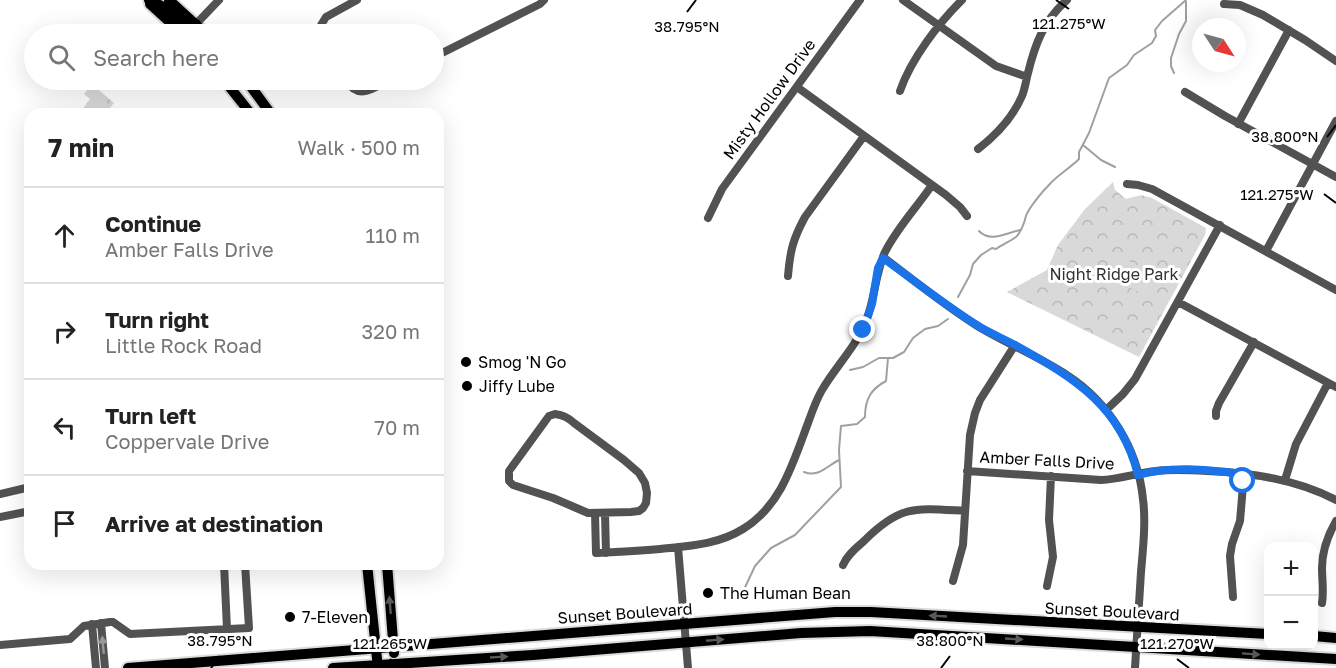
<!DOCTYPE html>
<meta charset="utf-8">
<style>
body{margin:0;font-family:"Golos Text",sans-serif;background:#f6f6f6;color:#222}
.controls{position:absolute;right:18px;bottom:18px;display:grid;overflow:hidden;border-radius:12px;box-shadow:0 6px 24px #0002}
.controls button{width:54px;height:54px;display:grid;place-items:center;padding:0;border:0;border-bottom:2px solid #e0e0e0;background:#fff;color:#222;font:30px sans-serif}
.compass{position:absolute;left:1192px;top:18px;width:54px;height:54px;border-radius:50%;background:#fff;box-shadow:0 6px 24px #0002;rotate:126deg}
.stop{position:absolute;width:18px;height:18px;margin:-14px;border:4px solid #1a73e8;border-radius:50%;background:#fff}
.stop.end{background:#1a73e8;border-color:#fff;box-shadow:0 2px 6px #0008}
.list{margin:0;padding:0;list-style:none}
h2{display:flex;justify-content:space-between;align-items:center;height:78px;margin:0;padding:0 24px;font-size:26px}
h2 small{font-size:20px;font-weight:400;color:#767676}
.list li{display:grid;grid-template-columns:39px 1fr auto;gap:18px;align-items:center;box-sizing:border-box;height:96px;padding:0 24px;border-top:2px solid #e0e0e0}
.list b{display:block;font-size:22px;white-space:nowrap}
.list p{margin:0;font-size:20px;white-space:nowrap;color:#767676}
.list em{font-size:20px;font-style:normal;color:#767676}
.icon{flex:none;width:33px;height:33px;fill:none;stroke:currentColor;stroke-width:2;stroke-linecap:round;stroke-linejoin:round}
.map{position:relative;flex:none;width:1336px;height:668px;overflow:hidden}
.search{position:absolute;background:#fff;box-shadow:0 6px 24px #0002;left:24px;top:24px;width:420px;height:66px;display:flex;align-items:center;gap:15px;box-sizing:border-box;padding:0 21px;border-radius:33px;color:#767676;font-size:22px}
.panel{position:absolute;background:#fff;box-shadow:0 6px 24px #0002;left:24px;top:108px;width:420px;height:462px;border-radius:18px}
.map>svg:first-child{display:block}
.park{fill:url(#park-crowns)}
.pitch{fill:#d9d9d9}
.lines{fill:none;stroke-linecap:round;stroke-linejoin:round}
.stream{stroke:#a0a0a0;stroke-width:2}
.major-casing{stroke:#dbdbdb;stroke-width:14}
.minor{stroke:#525252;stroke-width:8}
.major{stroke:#000;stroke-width:10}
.oneway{fill:#595959}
.oneway2{fill:#979797}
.route{stroke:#1a73e8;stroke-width:8}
.ticks{fill:none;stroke:#000;stroke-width:2}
.poi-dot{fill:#000;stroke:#fff;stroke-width:2}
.labels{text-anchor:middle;stroke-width:6;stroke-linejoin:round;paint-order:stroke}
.street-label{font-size:16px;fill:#000;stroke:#fff}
.park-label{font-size:16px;fill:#303030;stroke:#fff}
.poi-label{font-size:16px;fill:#000;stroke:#fff;text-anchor:start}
.ticks-label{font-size:15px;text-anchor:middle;fill:#000;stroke:#fff;stroke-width:6;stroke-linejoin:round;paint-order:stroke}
</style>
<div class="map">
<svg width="1336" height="668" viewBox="0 0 1336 668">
<defs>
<pattern id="park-crowns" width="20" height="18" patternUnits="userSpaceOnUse" patternTransform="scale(1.5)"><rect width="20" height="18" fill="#d9d9d9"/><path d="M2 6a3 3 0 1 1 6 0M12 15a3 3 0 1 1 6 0" fill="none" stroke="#b8b8b8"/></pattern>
</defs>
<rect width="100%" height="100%" fill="#fff"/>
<!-- park -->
<path class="park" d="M 92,84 L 114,103 L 105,114 L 79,114 L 90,99 L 84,94 Z
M 1113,182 L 1115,190 L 1126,199 L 1141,195 L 1152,198 L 1206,228 L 1205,235 L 1139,357 L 1007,292 L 1047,270 L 1058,245 L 1085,209 Z"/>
<!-- pitch -->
<path class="pitch" d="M 1127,260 L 1157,276 L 1146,296 L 1116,280 Z"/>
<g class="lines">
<!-- stream -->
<path class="stream" d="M 1174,73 L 1171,66 L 1171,58 L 1179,34 L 1186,21 L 1186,2
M 1083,145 L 1101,160 L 1115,167
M 979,231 C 990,243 1006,233 1020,230
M 958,297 L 970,275 L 973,264 L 981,255 L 992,248 L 996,249 C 1002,245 1012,240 1016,237 C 1022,231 1024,224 1026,216 C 1028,209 1042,192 1048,186 C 1057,175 1069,169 1079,159 L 1079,152 L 1089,133 L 1109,78 L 1127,65 L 1134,55 L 1152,43 L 1156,36 L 1155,30 L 1162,21 L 1186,0
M 850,370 L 863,367 L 879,358 L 893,358 L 904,352 L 913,338 L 925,329 L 938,326 L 948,319
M 804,472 C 818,478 827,466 839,460
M 741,596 L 755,566 L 771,548 L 795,535 L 841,487 L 839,450 L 841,426 L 857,424 L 865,417 C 865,399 871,389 886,381 L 888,358"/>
<defs>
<path id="major" d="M 149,0 L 172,11 L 186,23 L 196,24
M 169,0 L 206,34
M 150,4 L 183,34
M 224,80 L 251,114
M 246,80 L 271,114
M 367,564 L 378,668
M 387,564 L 394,653
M 1314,636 L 1336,638
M 128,668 L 835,612 L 871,612 L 1268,634
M 333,668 L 533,655 L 801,633 L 870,631 L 1336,659"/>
</defs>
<!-- major casing -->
<use href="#major" class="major-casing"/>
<!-- minor -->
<path class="minor" d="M 903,0 L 996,66 L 1027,77
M 1224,4 L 1240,5 L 1263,15 L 1305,40 L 1336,61
M 196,24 L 219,0
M 323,34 L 321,25 L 326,17 L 357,0
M 434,57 L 540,4 L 544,0
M 346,80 C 358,101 374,88 389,80
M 797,87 L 946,195 L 960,207 L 967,216
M 900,91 C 911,59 938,24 962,0
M 1185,92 L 1225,116 L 1336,177
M 1238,124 L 1289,30
M 978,149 C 996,135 1013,117 1022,96 C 1025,89 1026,80 1028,73 C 1035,44 1044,20 1067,0
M 1127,184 L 1138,185 L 1152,189 L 1336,290
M 708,218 L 722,189 L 860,0
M 1266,251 L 1336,121
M 883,257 C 915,281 945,306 979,327 C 1008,344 1039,357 1067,375 C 1109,402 1138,449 1143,499 C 1146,523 1143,548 1141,572 C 1139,604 1137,636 1135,668
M 788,276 C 790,251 793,239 805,217 L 864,136
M 1178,302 L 1336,387
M 1106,410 L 1123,394 L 1135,379 L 1220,225
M 555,414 C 563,415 568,417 574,423 L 624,460 L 639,473 L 645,483 L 647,493 L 646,503 L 643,508 L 639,511 L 631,512 L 588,513 L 553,498 L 513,485 L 509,481 L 509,471 L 549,416 Z
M 1216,416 L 1216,411 L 1219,403 L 1254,342
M 967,471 L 1101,480 C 1120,479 1137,473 1156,471 C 1173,469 1190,470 1207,471 C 1252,473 1296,479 1336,500
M 1285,480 L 1296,444 L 1328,383
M 0,494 L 30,487
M 595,513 L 596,553 C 618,552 639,551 660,549 C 689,546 717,545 743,529 C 781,506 793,463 808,423 C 812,412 816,400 822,390 C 836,366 856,347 866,321 C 875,299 875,274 885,252 C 897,228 917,207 932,185
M 605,513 L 606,553
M 0,517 L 30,511
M 678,547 L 688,668
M 224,564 L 227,629
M 843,565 C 847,555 856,548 864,541 C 901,504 916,508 965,511
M 953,581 L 963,545 L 970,435 L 975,413 L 980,400 L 1015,345
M 1047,586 L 1053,557 L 1049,520 L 1051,476
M 1233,597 L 1230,556 L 1232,544 L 1240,521 L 1244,474
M 1322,603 C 1324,591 1322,580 1322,568 C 1322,552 1328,535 1336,521
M 101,623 L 105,668
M 92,624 L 96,668
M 0,645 L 70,639 L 84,626 L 110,622 L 113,622 L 130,634 L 249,628 L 245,564"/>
<!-- major -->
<use href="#major" class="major"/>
</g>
<!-- one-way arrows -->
<defs><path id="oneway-solid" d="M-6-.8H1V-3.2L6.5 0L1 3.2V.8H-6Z" transform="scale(1.5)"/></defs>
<g class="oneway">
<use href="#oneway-solid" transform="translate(390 605) rotate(-95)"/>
<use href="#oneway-solid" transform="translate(938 616) rotate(-177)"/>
<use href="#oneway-solid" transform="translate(1014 639) rotate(3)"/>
<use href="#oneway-solid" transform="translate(715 640) rotate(-5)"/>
<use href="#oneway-solid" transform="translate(1251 654) rotate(4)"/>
<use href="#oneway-solid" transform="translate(499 657) rotate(-3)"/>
</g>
<use class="oneway2" href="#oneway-solid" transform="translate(103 645) rotate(-95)"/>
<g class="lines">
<!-- route -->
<path class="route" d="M 863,330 L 872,304 L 878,268 L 883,258 C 915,281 946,306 980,327 C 992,334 1004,339 1017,346 C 1074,378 1121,406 1138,475 C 1172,465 1210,470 1244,474 L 1243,481"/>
</g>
<!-- ticks -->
<path class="ticks" d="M 1056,0 L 1069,9M 687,12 L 696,0M 1327,137 L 1336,125M 1324,194 L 1336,203M 390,659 L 402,668M 1177,659 L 1189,668M 211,668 L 220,656M 941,668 L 950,656"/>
<!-- markers -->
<g class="poi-dot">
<circle cx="466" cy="362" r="6"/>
<circle cx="467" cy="386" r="6"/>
<circle cx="708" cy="593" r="6"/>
<circle cx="290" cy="617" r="6"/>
</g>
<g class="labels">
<!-- street labels -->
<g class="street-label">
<text transform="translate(769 99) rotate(-54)" y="6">Misty Hollow Drive</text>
<text transform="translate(1047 460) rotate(3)" y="6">Amber Falls Drive</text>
<text transform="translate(1112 611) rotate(3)" y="6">Sunset Boulevard</text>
<text transform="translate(625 613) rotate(-4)" y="6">Sunset Boulevard</text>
</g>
<!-- park labels -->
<g class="park-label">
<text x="1114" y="280">Night Ridge Park</text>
</g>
<!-- poi labels -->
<g class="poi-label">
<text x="478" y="368">Smog 'N Go</text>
<text x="479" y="392">Jiffy Lube</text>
<text x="720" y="599">The Human Bean</text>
<text x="302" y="623">7-Eleven</text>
</g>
</g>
<g class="ticks-label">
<text x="1069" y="29">121.275°W</text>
<text x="687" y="32">38.795°N</text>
<text x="1285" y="142">38.800°N</text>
<text x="1277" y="200">121.275°W</text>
<text x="220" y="646">38.795°N</text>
<text x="950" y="646">38.800°N</text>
<text x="390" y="649">121.265°W</text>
<text x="1177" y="649">121.270°W</text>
</g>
</svg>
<div class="controls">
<button>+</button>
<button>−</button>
</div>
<svg class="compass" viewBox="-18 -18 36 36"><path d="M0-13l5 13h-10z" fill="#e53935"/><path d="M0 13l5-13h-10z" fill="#767676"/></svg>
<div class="stop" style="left:1243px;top:481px"></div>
<div class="stop end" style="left:863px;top:330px"></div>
<div class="search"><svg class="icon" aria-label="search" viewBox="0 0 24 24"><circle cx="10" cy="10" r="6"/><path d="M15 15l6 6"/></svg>Search here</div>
<section class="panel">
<h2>7 min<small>Walk · 500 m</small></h2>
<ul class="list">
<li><svg class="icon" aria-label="ahead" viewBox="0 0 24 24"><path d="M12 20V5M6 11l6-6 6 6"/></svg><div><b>Continue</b><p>Amber Falls Drive</p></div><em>110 m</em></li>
<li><svg class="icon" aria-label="right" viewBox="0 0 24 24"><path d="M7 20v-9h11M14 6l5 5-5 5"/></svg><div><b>Turn right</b><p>Little Rock Road</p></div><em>320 m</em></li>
<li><svg class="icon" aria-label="left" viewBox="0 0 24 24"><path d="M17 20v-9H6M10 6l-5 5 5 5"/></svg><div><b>Turn left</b><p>Coppervale Drive</p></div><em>70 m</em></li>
<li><svg class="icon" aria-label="arrive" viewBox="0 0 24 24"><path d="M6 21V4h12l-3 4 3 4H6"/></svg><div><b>Arrive at destination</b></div></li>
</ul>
</section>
</div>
